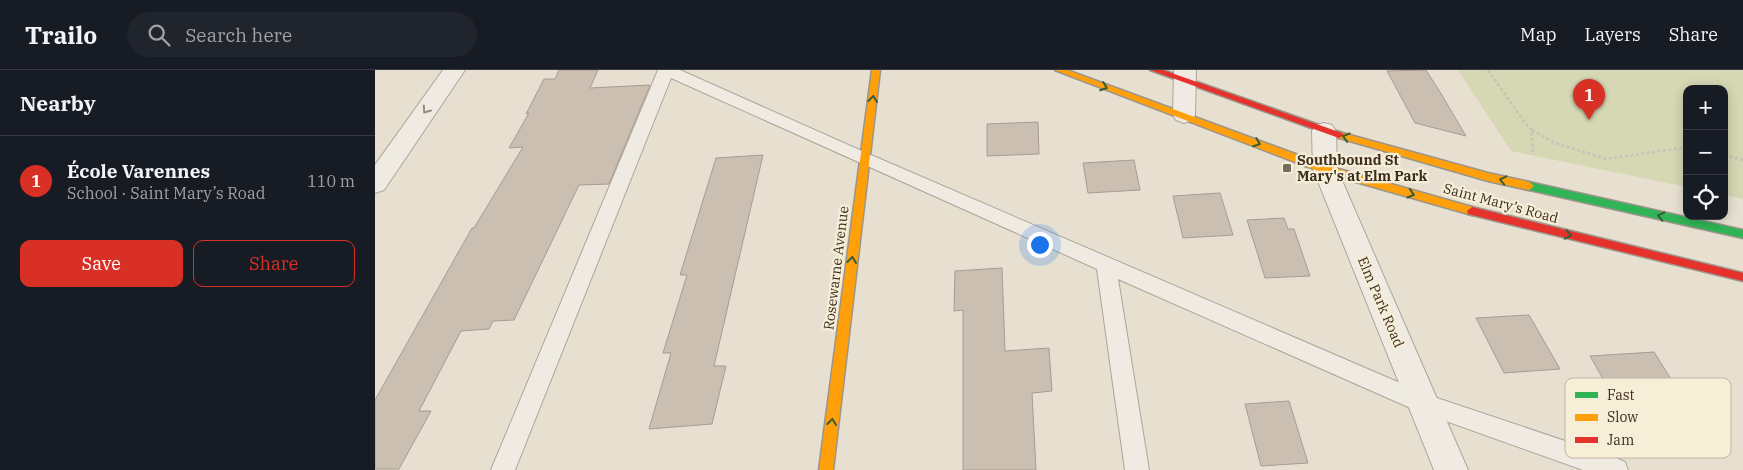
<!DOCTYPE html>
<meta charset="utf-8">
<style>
body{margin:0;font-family:"IBM Plex Serif",serif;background:#20242c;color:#f1f3f6}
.controls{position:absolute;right:15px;top:15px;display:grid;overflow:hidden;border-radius:10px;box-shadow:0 2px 12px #0003}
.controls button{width:45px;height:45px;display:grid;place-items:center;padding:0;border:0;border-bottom:1px solid #363941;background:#171b24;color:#f1f3f6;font:25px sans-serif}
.you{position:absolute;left:664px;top:174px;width:18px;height:18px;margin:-12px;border:4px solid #fff;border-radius:50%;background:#1a73e8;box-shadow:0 0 0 8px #1a73e833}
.badge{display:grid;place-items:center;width:32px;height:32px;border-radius:50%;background:#d93025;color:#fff;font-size:16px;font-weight:700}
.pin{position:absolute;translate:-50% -41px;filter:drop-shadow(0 1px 2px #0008)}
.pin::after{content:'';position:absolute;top:26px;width:18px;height:15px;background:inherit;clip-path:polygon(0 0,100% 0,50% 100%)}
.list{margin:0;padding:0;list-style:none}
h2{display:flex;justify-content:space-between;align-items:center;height:65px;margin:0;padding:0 20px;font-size:21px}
h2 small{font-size:16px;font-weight:400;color:#9ea1a6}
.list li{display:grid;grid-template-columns:32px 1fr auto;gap:15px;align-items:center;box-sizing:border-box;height:90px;padding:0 20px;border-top:1px solid #363941}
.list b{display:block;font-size:19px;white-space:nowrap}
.list p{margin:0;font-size:16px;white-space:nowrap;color:#9ea1a6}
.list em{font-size:16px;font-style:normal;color:#9ea1a6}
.actions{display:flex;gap:10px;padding:15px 20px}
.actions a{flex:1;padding:11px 0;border:1px solid #d93025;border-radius:10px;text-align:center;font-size:18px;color:#d93025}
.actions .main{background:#d93025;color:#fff}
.icon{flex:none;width:28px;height:28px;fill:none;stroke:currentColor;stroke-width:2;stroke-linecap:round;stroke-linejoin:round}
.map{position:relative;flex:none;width:1368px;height:400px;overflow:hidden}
header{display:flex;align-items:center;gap:30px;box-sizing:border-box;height:70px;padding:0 25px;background:#171b24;border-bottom:1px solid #363941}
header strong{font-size:24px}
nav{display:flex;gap:28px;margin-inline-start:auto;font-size:18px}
.search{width:350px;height:45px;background:#20242c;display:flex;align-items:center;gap:12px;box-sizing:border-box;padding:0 18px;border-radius:28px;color:#9ea1a6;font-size:19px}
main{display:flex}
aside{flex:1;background:#171b24}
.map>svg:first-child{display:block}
.green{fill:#d6d7b3}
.building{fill:#cbbfb2;stroke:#a89c90}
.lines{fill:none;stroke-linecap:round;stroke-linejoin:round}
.lane-casing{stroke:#ada599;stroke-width:2}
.street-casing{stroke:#ada599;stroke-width:2}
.fast-casing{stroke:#9c958a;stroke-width:3}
.slow-casing{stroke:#9c958a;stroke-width:3}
.jam-casing{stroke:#9c958a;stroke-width:3}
.path{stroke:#c8c2b9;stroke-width:2.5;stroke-dasharray:3 2.5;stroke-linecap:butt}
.lane{fill:#efebe3;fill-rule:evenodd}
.street{fill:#efebe3;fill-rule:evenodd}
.fast{fill:#30b455;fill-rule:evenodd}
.slow{fill:#ff9f0a;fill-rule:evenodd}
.jam{fill:#e5322d;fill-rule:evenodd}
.oneway{stroke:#385d33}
.oneway2{stroke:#968c82}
.poi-dot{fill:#786c5e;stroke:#f7eed8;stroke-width:2}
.labels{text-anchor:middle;stroke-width:4.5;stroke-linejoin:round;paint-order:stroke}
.poi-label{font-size:14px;font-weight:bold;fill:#3d2e20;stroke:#f7eed8;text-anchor:start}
.street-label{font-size:14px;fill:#3d2e20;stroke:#f7eed8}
.key{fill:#f7eed8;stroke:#bfb4a1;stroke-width:1}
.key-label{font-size:14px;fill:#3d2e20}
</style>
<header>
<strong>Trailo</strong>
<div class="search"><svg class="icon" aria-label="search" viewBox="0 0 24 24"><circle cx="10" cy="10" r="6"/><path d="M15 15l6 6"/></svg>Search here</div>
<nav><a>Map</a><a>Layers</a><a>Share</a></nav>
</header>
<main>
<aside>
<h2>Nearby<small></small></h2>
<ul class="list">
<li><span class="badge">1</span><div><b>École Varennes</b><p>School · Saint Mary’s Road</p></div><em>110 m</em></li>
</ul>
<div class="actions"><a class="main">Save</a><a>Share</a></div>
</aside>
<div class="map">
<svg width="1368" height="400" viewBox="0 0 1368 400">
<rect width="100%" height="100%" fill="#e7e0d1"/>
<!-- green -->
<path class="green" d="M 1083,0 L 1368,0 L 1368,129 L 1349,125 L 1349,19 L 1312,19 L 1312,117 L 1136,81 Z"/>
<!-- building -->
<path class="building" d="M 184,0 L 223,0 L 215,18 L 275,15 L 234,114 L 204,115 L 139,250 L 118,251 L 114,259 L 86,261 L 44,341 L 56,341 L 24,399 L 0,399 L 0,330 L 97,158 L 99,158 L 148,77 L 134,78 L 154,43 L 151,44 L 169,9 L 180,9 Z
M 1051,0 L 1065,22 L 1091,66 L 1040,53 L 1012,1 Z
M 663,52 L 664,84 L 612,86 L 612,54 Z
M 388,85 L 339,296 L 351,296 L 337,354 L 274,359 L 296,283 L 288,283 L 312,205 L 305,205 L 341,88 Z
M 759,90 L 765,120 L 713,123 L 708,93 Z
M 845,123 L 858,165 L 808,168 L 798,126 Z
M 909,148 L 913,159 L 919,159 L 935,206 L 890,208 L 872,150 Z
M 627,198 L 630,281 L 674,278 L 677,321 L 657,323 L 661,400 L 588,400 L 588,240 L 579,241 L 580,201 Z
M 1154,245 L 1185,299 L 1129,303 L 1101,248 Z
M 1279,282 L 1311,333 L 1244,337 L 1215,286 Z
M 914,331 L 933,393 L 886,396 L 870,334 Z"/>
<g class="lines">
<defs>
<path id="lane" d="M 283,0 L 305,0 L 496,85 L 1053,325 L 1241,388 L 1250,392 L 1253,400 L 1208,400 L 1040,340 L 743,209 L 774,400 L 750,400 L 722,199 L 296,8 L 140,400 L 116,400 Z"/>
<path id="street" d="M 68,0 L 90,0 L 9,120 L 0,123 L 0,95 Z
M 799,0 L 821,0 L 820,45 L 817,50 L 809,53 L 801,50 L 798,45 Z
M 949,53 L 957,55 L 961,61 L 962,99 L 1093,400 L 1059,400 L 938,99 L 937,61 L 941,55 Z"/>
<path id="fast" d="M 1154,112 L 1368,160 L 1368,168 L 1150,119 L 1149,116 Z"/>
<path id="slow" d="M 497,0 L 505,0 L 458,400 L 444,400 Z
M 680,0 L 692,0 L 953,96 L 1097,137 L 1102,141 L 1097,145 L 946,102 Z
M 964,62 L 1113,103 L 1154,112 L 1159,116 L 1154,120 L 1113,111 L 961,67 L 959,65 Z"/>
<path id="jam" d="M 775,0 L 788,0 L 967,63 L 969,65 L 964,68 L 961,67 Z
M 1097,137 L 1368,203 L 1368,211 L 1093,144 L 1092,141 Z"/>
</defs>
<!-- lane casing -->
<use href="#lane" class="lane-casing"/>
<!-- street casing -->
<use href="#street" class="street-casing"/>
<!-- fast casing -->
<use href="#fast" class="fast-casing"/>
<!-- slow casing -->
<use href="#slow" class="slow-casing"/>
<!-- jam casing -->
<use href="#jam" class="jam-casing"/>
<!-- path -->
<path class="path" d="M 1113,0 L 1150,53 L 1157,60 L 1158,85
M 1157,60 L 1180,73 L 1231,89 L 1312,77
M 1349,85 L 1368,90"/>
<!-- lane -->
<use href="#lane" class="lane"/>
<!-- street -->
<use href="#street" class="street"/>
<!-- fast -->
<use href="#fast" class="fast"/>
<!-- slow -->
<use href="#slow" class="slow"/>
<!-- jam -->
<use href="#jam" class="jam"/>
</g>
<!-- one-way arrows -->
<defs><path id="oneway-chevron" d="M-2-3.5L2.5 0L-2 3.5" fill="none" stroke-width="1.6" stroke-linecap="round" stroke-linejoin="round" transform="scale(1.25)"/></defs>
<g class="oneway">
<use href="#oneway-chevron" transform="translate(729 17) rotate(20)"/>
<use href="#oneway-chevron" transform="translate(498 29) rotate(-83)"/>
<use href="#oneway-chevron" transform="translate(971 67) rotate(-164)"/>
<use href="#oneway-chevron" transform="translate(882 73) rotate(21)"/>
<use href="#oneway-chevron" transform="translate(1128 110) rotate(-167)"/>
<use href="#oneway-chevron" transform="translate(1036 124) rotate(16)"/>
<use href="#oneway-chevron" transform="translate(1286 146) rotate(-167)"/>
<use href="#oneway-chevron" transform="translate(1193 165) rotate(13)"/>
<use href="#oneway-chevron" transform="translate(477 190) rotate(-83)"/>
<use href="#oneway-chevron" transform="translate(457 352) rotate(-83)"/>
</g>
<use class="oneway2" href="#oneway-chevron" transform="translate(51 40) rotate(125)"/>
<!-- markers -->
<rect class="poi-dot" x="907" y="93" width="10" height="10" rx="2.5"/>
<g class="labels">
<!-- poi labels -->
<g class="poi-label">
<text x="922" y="95">Southbound St<tspan x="922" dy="16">Mary's at Elm Park</tspan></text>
</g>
<!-- street labels -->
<g class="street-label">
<text transform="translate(1126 133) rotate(15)" y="5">Saint Mary’s Road</text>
<text transform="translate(461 198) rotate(-83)" y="5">Rosewarne Avenue</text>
<text transform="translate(1006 232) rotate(67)" y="5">Elm Park Road</text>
</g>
</g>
<!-- legend -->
<rect x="1190" y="308" width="166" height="80" rx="8" class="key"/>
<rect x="1200" y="322" width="23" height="6" fill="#30b455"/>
<rect x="1200" y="344" width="23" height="7" fill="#ff9f0a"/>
<rect x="1200" y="367" width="23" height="6" fill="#e5322d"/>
<g class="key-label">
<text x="1232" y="330">Fast</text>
<text x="1232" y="352">Slow</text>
<text x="1232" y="375">Jam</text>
</g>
</svg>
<div class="controls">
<button>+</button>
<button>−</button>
<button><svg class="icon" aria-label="locate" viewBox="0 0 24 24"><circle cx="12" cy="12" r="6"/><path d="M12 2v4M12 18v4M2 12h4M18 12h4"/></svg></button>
</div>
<div class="you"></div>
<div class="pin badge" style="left:1214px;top:50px">1</div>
</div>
</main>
